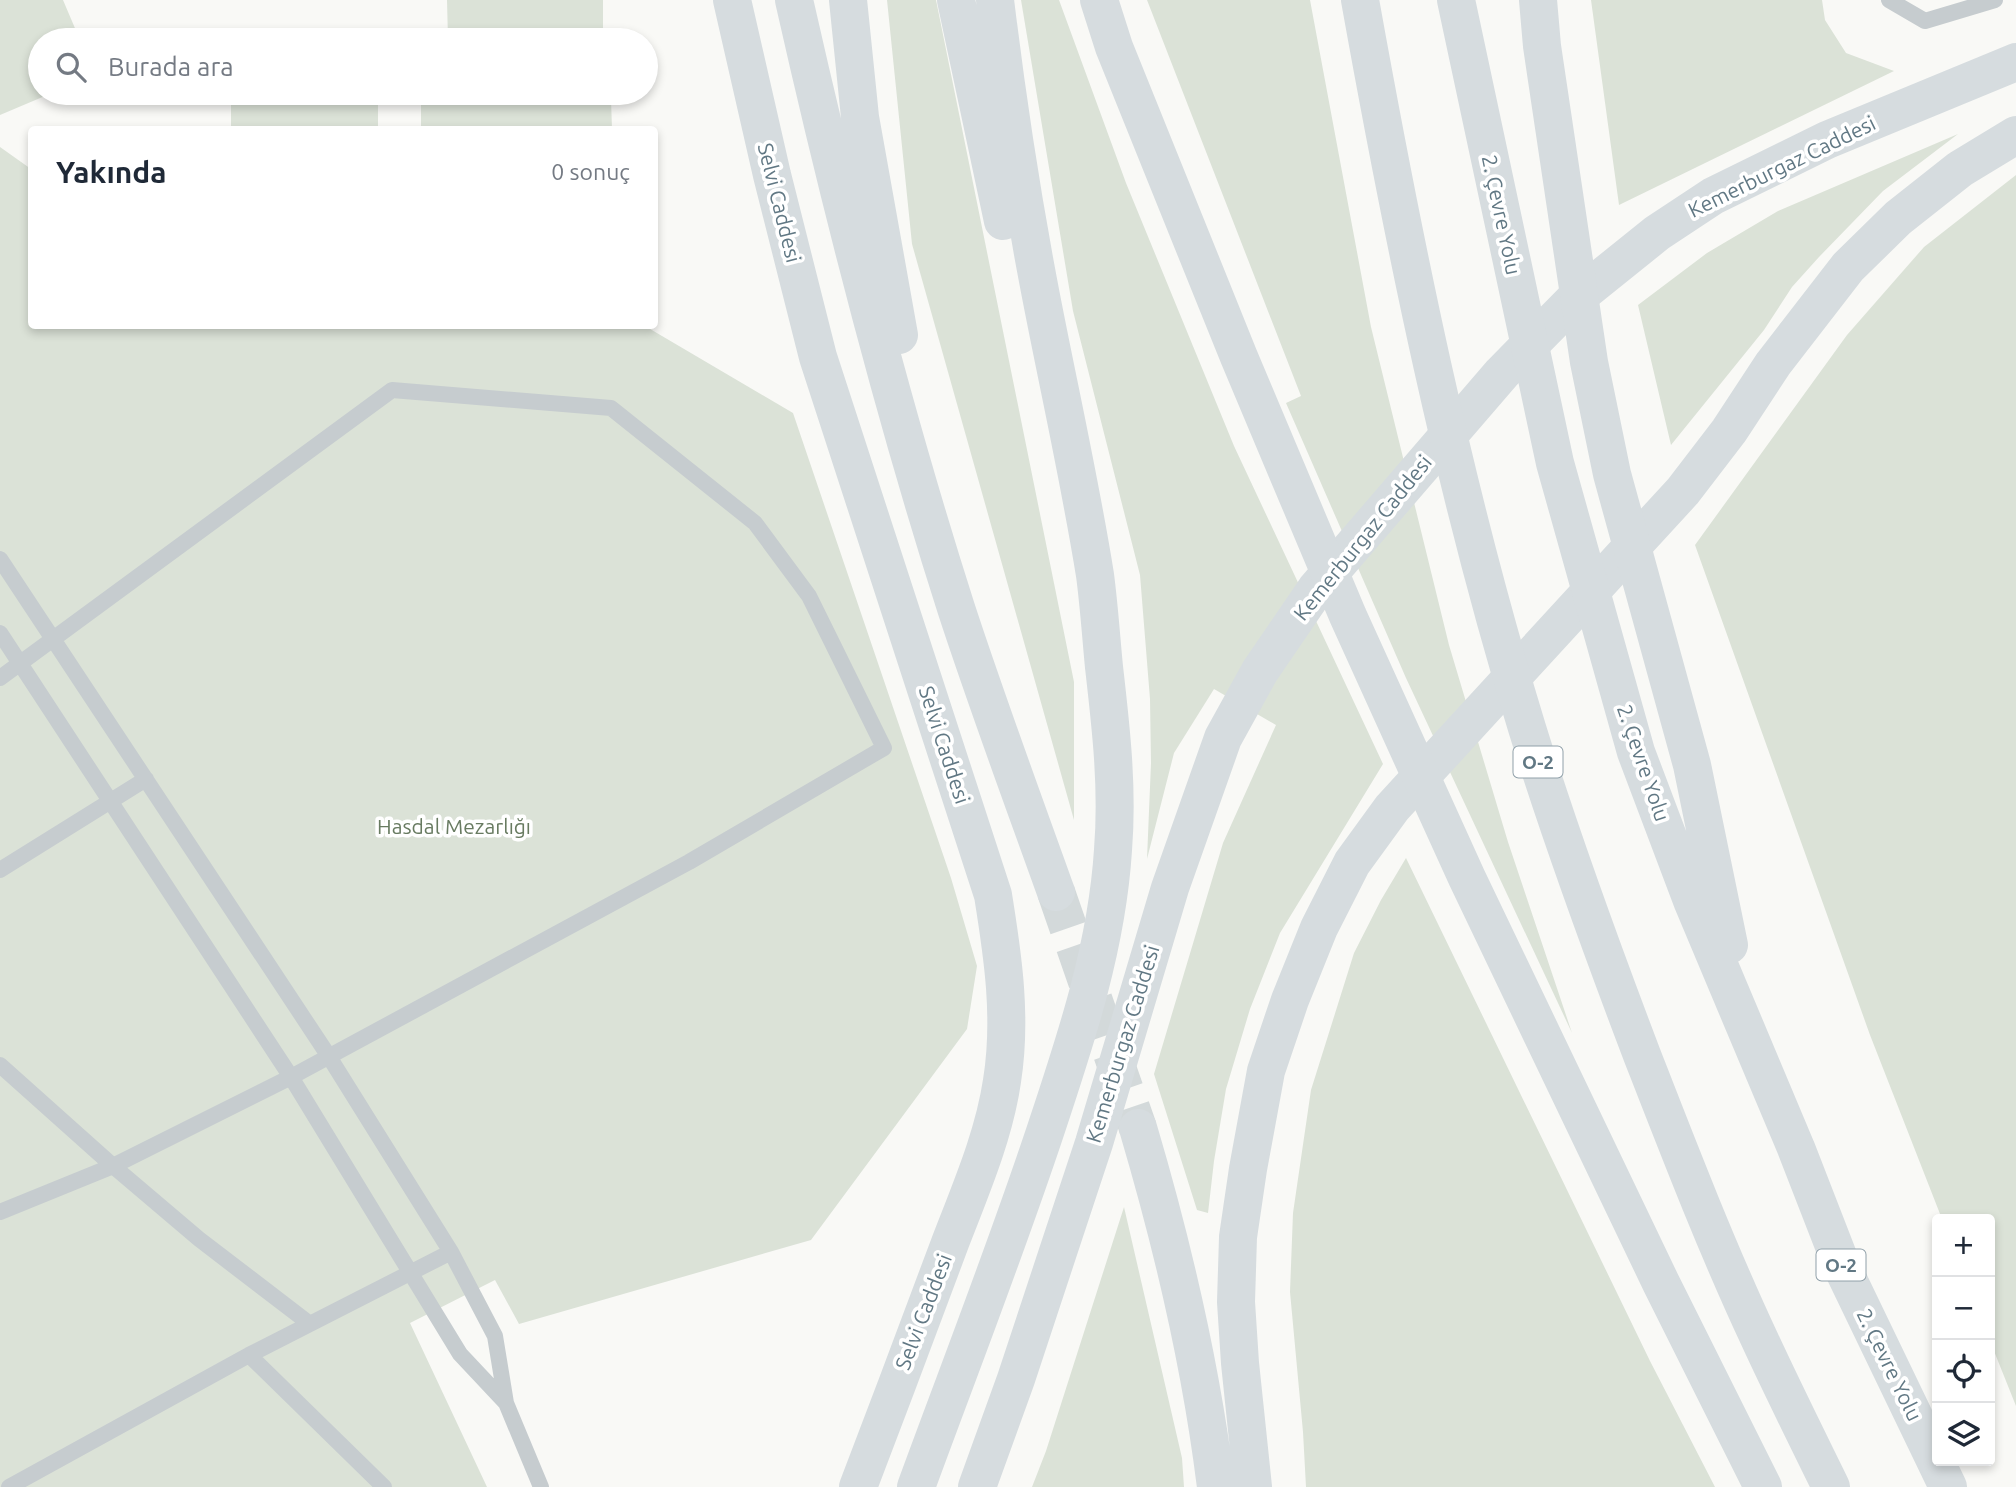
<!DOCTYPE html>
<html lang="tr">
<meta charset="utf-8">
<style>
body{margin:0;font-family:Ubuntu,sans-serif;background:#f2f2f3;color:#1f2937}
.controls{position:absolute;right:21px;bottom:21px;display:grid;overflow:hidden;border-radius:7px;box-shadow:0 4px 10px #0003}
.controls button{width:63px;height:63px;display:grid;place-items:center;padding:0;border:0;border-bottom:2px solid #e0e1e3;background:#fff;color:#1f2937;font:35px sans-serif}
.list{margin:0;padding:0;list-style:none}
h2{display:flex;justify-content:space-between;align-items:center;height:91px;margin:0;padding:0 28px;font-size:30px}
h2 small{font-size:23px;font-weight:400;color:#747a83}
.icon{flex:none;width:38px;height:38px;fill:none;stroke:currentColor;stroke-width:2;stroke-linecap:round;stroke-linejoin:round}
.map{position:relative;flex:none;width:2016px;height:1487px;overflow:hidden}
.search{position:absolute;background:#fff;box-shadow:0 4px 10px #0003;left:28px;top:28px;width:630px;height:77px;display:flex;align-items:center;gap:18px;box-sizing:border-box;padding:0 24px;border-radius:38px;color:#747a83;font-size:26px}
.panel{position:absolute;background:#fff;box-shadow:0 4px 10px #0003;left:28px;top:126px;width:630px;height:203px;border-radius:7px}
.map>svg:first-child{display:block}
.green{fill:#dbe2d7}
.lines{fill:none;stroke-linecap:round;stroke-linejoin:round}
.primary-tunnel{stroke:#d3d9da;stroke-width:38;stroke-dasharray:38 19;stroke-linecap:butt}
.service{stroke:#c6cccf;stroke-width:16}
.primary{stroke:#d6dcdf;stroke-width:38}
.motorway{stroke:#d6dcdf;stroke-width:38}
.labels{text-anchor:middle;stroke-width:7;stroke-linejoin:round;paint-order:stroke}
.shield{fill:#fff;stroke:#90a0a9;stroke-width:2}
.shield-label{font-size:19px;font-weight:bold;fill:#617884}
.street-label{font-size:21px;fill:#617884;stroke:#fff}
.park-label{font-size:21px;fill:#687b61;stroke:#fff}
</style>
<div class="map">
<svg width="2016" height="1487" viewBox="0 0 2016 1487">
<rect width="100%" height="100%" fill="#f9f9f6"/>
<!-- green -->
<path class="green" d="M 0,0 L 63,0 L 80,40 L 40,40 L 40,93 L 52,93 L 0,115 Z
M 447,0 L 603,0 L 603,40 L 448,40 Z
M 887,0 L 936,0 L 1074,682 L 1074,820 L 912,244 Z
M 1021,0 L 1059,0 L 1126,183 L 1234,446 L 1383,764 L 1280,933 L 1250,1009 L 1226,1089 L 1214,1161 L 1208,1213 L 1197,1210 L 1154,1074 L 1223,843 L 1276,725 L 1214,689 L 1174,753 L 1147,859 L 1151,763 L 1150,699 L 1140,575 L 1073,311 Z
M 1147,0 L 1310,0 L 1371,327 L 1449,645 L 1508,842 L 1572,1033 L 1406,678 L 1286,403 L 1301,396 Z
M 1591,0 L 1822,0 L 1825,20 L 1846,53 L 1894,71 L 1619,205 Z
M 231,93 L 378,93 L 378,129 L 231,129 Z
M 611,99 L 612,129 L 421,129 L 421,103 Z
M 1958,134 L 1883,191 L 1819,257 L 1792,287 L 1764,330 L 1671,445 L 1638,305 L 1707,253 L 1778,211 Z
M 0,147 L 31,169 L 32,326 L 645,326 L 793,413 L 951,878 L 977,966 L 967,1029 L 811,1240 L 519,1324 L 495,1280 L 410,1323 L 487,1487 L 0,1487 Z
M 2016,175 L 2016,1406 L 1990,1341 L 1990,1219 L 1942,1219 L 1870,1035 L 1695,545 L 1847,335 L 1924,247 Z
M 1406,858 L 1650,1361 L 1715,1487 L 1306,1487 L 1303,1432 L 1290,1292 L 1293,1213 L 1311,1090 L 1354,953 L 1381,900 Z
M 1124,1207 L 1182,1458 L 1184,1487 L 1032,1487 L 1046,1451 Z"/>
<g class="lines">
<!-- primary-tunnel -->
<path class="primary-tunnel" d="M 1056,892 L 1138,1128"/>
<!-- service -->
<path class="service" d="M 1889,0 L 1925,21 L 1995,0
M 0,559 L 328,1055 L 451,1252 L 495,1336 L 506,1403 L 541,1487
M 0,633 L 291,1077 L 460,1354 L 506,1403
M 0,678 L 392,390 L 611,408 L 755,523 L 809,596 L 884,748 L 689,862 L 291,1077 L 113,1166 L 0,1212
M 0,870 L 146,779
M 0,1065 L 113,1166 L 199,1239 L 310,1324
M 249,1355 L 384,1487
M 9,1487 L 249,1355 L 451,1252"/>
<!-- primary -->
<path class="primary" d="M 732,0 L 772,175 L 818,357 L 993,895 C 1003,957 1012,1018 1002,1081 C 994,1136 970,1191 950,1243 C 920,1324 889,1406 858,1487
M 794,0 C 840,204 892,408 956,608 C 987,703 1022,797 1056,892
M 848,0 L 860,117 L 899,335
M 1138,1128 C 1173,1246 1201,1365 1216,1487
M 977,1487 L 1016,1379 L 1094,1143 L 1170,888 L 1223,738 L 1260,671 L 1316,589 L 1502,373 L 1575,299 L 1657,233 L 1713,196 L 1827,140 L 2016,62
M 1253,1487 L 1240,1363 L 1236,1302 L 1238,1237 L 1248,1169 L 1266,1071 L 1290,1000 L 1319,928 L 1352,863 L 1392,808 L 1683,491 L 1729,431 L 1773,364 L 1848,267 L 1898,218 L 1960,169 L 2016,135"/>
<!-- motorway -->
<path class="motorway" d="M 956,0 L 1003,221
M 1099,0 L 1114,47 L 1239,357 L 1348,616 L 1467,878 L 1661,1283 L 1763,1487
M 1360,0 C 1404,245 1454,490 1527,728 C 1561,838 1601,947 1642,1055 C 1679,1150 1716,1246 1759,1338 C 1782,1388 1807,1438 1831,1487
M 1456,0 L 1555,463 L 1636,752 L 1693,903 L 1796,1148 L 1843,1269 L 1948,1487
M 1538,0 L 1542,46 L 1589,362 L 1612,474 L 1692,765 L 1729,945
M 916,1487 C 960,1367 1007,1247 1047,1126 C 1077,1036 1107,945 1113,850 C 1118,788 1111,728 1104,667 C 1101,636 1099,605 1095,575 C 1080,481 1059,389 1041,296 C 1022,198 1007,99 995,0"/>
</g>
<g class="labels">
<!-- shield labels -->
<g class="shield">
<rect x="1513.5" y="746.5" width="49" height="31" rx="5"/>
<rect x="1816.5" y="1249.5" width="49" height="31" rx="5"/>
</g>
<g class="shield-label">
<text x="1538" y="769">O-2</text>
<text x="1841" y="1272">O-2</text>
</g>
<!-- street labels -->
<g class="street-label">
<text transform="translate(1782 167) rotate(-26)" y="7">Kemerburgaz Caddesi</text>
<text transform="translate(779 203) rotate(76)" y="7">Selvi Caddesi</text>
<text transform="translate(1501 215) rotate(78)" y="7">2. Çevre Yolu</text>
<text transform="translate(1363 538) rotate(-51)" y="7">Kemerburgaz Caddesi</text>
<text transform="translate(944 745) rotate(72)" y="7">Selvi Caddesi</text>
<text transform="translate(1643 763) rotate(71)" y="7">2. Çevre Yolu</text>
<text transform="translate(1123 1044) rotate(-73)" y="7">Kemerburgaz Caddesi</text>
<text transform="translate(924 1312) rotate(-69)" y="7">Selvi Caddesi</text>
<text transform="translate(1889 1365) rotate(64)" y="7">2. Çevre Yolu</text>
</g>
<!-- park labels -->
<g class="park-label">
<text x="454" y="834">Hasdal Mezarlığı</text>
</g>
</g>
</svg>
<div class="controls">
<button>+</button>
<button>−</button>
<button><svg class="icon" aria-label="locate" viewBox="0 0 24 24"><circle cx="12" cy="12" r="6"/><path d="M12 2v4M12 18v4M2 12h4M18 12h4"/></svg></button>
<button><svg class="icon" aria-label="layers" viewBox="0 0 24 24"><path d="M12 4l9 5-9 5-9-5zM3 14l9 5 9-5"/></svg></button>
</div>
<div class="search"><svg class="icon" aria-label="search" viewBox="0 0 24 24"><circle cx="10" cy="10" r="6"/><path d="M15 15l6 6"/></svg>Burada ara</div>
<section class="panel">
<h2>Yakında<small>0 sonuç</small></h2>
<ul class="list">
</ul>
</section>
</div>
